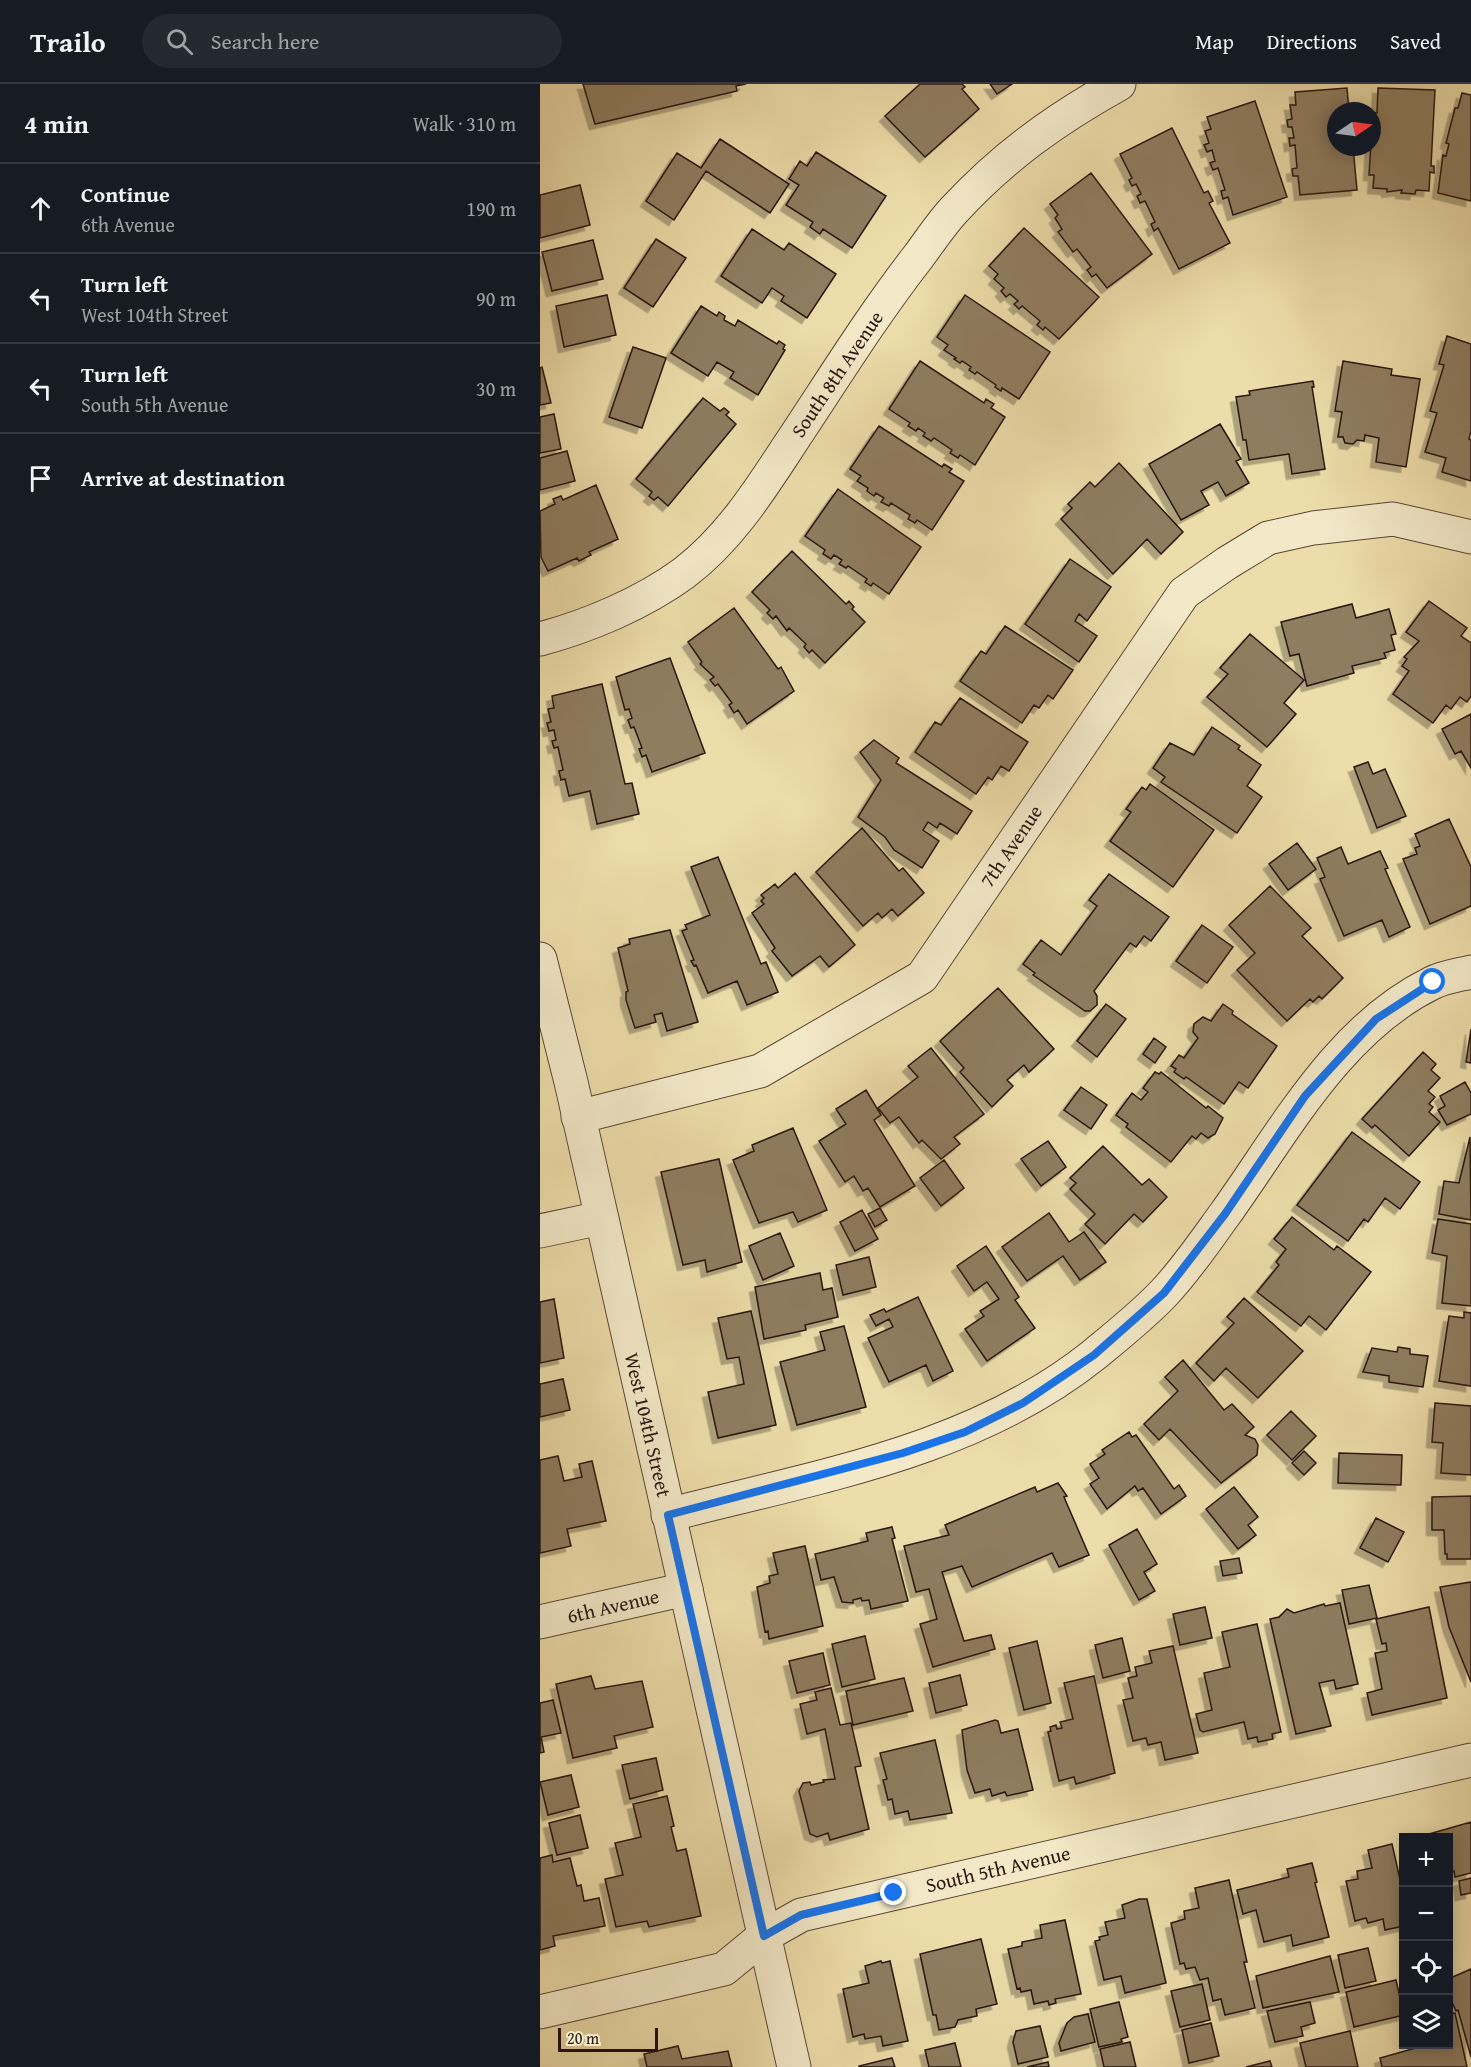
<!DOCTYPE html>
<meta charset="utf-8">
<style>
body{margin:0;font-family:"Gentium Book Plus",serif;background:#242831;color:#f1f3f6}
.controls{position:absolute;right:18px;bottom:18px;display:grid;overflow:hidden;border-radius:0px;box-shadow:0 3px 15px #0003}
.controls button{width:54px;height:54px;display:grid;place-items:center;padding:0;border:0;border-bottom:2px solid #363941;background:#171b24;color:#f1f3f6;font:30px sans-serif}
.compass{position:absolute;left:787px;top:18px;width:54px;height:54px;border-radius:50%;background:#171b24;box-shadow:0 3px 15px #0003;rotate:77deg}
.scale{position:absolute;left:18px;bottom:15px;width:100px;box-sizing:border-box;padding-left:6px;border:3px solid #29160f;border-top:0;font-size:16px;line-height:21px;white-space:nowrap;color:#29160f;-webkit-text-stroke:4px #f3e9c8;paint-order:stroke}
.stop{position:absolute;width:18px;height:18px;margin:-14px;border:4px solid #1a73e8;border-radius:50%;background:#fff}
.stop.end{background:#1a73e8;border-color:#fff;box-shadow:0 2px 6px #0008}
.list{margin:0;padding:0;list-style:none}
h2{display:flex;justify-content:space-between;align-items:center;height:78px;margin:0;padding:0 24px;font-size:26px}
h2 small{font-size:20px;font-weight:400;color:#9ea1a6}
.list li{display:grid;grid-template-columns:39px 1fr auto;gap:18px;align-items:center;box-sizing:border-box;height:90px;padding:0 24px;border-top:2px solid #363941}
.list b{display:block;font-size:22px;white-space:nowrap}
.list p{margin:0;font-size:20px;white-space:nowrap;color:#9ea1a6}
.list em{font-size:20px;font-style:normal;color:#9ea1a6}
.icon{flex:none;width:33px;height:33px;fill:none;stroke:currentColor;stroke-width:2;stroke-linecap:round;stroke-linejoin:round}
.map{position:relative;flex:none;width:931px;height:1983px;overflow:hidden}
header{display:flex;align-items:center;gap:36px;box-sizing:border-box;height:84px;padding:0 30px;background:#171b24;border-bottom:2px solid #363941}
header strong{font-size:28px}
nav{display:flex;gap:33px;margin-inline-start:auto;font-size:21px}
.search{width:420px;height:54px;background:#242831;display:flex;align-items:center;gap:15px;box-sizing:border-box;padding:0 21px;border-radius:33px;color:#9ea1a6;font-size:22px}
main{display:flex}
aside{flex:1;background:#171b24}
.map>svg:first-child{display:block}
.building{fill:#8f7d60;stroke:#29160f;stroke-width:1.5;filter:url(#shadow)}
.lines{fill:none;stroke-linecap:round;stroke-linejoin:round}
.minor-casing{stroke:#5a4836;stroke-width:35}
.tertiary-casing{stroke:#5a4836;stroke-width:35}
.minor{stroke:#f3e9c8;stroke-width:33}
.tertiary{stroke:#f3e9c8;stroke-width:33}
.route{stroke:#1a73e8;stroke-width:8}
.labels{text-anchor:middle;stroke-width:4.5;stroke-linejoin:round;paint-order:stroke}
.street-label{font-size:20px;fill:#29160f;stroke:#f3e9c8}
</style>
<header>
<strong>Trailo</strong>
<div class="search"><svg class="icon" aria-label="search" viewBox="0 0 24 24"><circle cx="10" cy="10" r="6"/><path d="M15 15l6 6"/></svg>Search here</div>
<nav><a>Map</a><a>Directions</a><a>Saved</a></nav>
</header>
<main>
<aside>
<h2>4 min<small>Walk · 310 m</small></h2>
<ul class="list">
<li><svg class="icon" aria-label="ahead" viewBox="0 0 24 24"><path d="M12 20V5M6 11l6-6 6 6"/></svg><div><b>Continue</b><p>6th Avenue</p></div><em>190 m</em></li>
<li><svg class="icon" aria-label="left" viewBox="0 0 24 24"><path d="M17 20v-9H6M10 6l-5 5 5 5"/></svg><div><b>Turn left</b><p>West 104th Street</p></div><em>90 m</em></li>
<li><svg class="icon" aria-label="left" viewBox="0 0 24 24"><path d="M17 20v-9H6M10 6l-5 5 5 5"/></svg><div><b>Turn left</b><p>South 5th Avenue</p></div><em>30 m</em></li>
<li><svg class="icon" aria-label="arrive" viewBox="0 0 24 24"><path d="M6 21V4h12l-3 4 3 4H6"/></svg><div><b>Arrive at destination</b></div></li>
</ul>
</aside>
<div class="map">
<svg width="931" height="1983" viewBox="0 0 931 1983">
<defs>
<filter id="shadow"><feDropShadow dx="-5.5" dy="5.5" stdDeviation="0" flood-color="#0004"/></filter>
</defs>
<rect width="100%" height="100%" fill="#edddaa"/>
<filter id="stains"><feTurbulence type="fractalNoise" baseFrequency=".00333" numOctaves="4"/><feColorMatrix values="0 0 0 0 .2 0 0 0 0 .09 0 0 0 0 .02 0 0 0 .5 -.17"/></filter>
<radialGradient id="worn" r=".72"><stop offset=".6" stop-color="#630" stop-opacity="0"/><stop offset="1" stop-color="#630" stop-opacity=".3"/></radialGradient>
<!-- building -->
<path class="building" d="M 43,0 L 206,0 L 196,2 L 197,7 L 55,40 Z
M 380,0 L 422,0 L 425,3 L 422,5 L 439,25 L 385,73 L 345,32 Z
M 450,0 L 472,0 L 457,10 Z
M 807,4 L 809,27 L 796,27 L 796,63 L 813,63 L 817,106 L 760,111 L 758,92 L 753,92 L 752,85 L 757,84 L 755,61 L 750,62 L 749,54 L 754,54 L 752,43 L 748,43 L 747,36 L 752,35 L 750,21 L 756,21 L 755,8 Z
M 838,4 L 895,6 L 891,82 L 894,82 L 894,89 L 890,88 L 889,107 L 876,106 L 875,110 L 861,109 L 862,106 L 847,108 L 847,105 L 833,104 L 834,91 L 829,91 L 833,28 L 837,29 Z
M 922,9 L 931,11 L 931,117 L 898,109 L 903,71 L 906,72 L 909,60 L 906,59 L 915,24 L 918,24 Z
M 715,17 L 747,113 L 693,131 L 688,113 L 683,115 L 681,107 L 685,106 L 678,84 L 673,86 L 670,79 L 675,77 L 672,66 L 667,68 L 664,61 L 669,59 L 665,47 L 671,45 L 667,33 Z
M 632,44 L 664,109 L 668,107 L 673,117 L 669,119 L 690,159 L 639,185 L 618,144 L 614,147 L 611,140 L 615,138 L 605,117 L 600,119 L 597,112 L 601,110 L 596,100 L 592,102 L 589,96 L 592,94 L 580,70 Z
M 180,55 L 249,100 L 230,129 L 166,87 L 134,136 L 106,117 L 137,69 L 161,84 Z
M 276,68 L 346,112 L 312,164 L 283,145 L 280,150 L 270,143 L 273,138 L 246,121 L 259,101 L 249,95 L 260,77 L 267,82 Z
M 551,89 L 612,170 L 567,204 L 556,190 L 552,193 L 547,186 L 551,183 L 537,165 L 533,168 L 518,148 L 522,145 L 515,134 L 518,131 L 510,120 Z
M 40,101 L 50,141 L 0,154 L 0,111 Z
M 484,144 L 559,213 L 519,255 L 505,243 L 503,246 L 497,241 L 500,237 L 482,222 L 479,225 L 474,220 L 478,217 L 470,210 L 466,213 L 461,207 L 464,204 L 454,195 L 458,190 L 449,182 Z
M 212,145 L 244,166 L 249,159 L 296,190 L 267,234 L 241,217 L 244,212 L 232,204 L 222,219 L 181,192 Z
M 116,155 L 146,174 L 113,223 L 84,204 Z
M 53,156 L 63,195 L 12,207 L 2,168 Z
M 67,211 L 76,251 L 24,263 L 16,222 Z
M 425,211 L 510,268 L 479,315 L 462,304 L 461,307 L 455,303 L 456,301 L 437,288 L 435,290 L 429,286 L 431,283 L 422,277 L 420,279 L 414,275 L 416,274 L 404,266 L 408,261 L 397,253 Z
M 161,222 L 177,232 L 179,228 L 185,232 L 184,236 L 195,242 L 198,236 L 237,260 L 239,257 L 245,261 L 243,265 L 245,266 L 218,311 L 190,294 L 194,288 L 177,278 L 168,292 L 131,269 Z
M 907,252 L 931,260 L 931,347 L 929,355 L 931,356 L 931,397 L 902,388 L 906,374 L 885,368 L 897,329 L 890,327 L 904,281 L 899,280 Z
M 93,263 L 126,274 L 102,344 L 69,333 Z
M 380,277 L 444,319 L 446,315 L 454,320 L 451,324 L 465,333 L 435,381 L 420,371 L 418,374 L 410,369 L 412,366 L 394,354 L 391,357 L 383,352 L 385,349 L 378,344 L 376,347 L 368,342 L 370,339 L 349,325 Z
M 803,277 L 852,285 L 851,291 L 880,295 L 866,383 L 836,378 L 839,354 L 825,351 L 824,357 L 817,356 L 813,360 L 805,359 L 803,353 L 798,353 L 802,328 L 795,327 Z
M 2,283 L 11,319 L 0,321 L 0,284 Z
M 773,297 L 774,303 L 772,303 L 785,385 L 752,390 L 749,370 L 709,376 L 706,356 L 703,356 L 696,313 L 710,311 L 709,307 Z
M 163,314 L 180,327 L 184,324 L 189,328 L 186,331 L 196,340 L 128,422 L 118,413 L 114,416 L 109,412 L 112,408 L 96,395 Z
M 14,330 L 21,365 L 0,369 L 0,333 Z
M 680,340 L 701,375 L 696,377 L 709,399 L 686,412 L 678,398 L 661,407 L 669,421 L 641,436 L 609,380 Z
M 339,342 L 402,383 L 404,380 L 412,385 L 409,388 L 424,397 L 392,446 L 377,436 L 375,439 L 368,435 L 370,431 L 351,419 L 349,422 L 341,418 L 344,414 L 336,409 L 334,412 L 327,407 L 328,404 L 317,397 L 321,392 L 310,385 Z
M 27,367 L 35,397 L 0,406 L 0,374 Z
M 579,379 L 643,448 L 621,470 L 607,455 L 573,490 L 521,435 L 532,424 L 528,420 L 550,398 L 555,403 Z
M 56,401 L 78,455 L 49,468 L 51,471 L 39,477 L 37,474 L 8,487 L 1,473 L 0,427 L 15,420 L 13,415 L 21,412 L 23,416 Z
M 298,405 L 381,463 L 349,510 L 333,499 L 331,502 L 325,498 L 327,495 L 308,482 L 306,484 L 299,480 L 302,476 L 294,471 L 291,475 L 283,470 L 285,466 L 265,452 Z
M 252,467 L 306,520 L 309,517 L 314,523 L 312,525 L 325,538 L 285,579 L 272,566 L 269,569 L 264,563 L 266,560 L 249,544 L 247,547 L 236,532 L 233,535 L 227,529 L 230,526 L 212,508 Z
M 530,475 L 571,503 L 547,537 L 539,530 L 535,537 L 557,552 L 539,578 L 485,540 Z
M 889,517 L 927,544 L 921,552 L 931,559 L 931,612 L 927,618 L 920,613 L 911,625 L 906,621 L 893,639 L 853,610 L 869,587 L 862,582 L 867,575 L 864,573 L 879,557 L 866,548 Z
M 812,520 L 816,534 L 849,525 L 856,550 L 851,551 L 855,566 L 844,569 L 846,574 L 812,582 L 814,589 L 767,602 L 759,570 L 750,572 L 741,538 Z
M 194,524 L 238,585 L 241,583 L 254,607 L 207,640 L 198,626 L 194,629 L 189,621 L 192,619 L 178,600 L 175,602 L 170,596 L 174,593 L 160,580 L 162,578 L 148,558 Z
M 465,542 L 533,586 L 513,615 L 508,611 L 499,624 L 494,621 L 482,639 L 420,597 L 441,567 L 446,570 Z
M 710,550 L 764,596 L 744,619 L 756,630 L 727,663 L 667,613 L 688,590 L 680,584 Z
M 130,574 L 165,669 L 112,688 L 106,671 L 102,673 L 99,665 L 102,664 L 94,643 L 91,644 L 88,636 L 92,634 L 89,625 L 85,626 L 76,593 Z
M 62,600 L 85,700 L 92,699 L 99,730 L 57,740 L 50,707 L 29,712 L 25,695 L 21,696 L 19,687 L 23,686 L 18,663 L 14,664 L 12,657 L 16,656 L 14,646 L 9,647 L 7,639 L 11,638 L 8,625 L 14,624 L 12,612 Z
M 420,614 L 488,658 L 469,687 L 461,682 L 452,696 L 448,693 L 436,710 L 375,668 L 395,638 L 401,641 Z
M 931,630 L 931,684 L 921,667 L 915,670 L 902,645 Z
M 672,643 L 700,662 L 698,665 L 721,681 L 707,702 L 722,713 L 697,749 L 621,698 L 625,693 L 613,684 L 630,659 L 654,671 Z
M 334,656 L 359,674 L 356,679 L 432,727 L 417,750 L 400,739 L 397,744 L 388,738 L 383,746 L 399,757 L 382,784 L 354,766 L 345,753 L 318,733 L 341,696 L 320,668 Z
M 828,678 L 833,690 L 845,685 L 866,732 L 837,744 L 814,683 Z
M 610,700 L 674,746 L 633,803 L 570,757 L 591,728 L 586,725 L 602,703 L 606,706 Z
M 909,735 L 931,783 L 931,822 L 890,840 L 863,775 L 877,770 L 875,764 L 880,762 L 875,750 Z
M 322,744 L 359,787 L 363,784 L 384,809 L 358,832 L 352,825 L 342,834 L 338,829 L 323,842 L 276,788 Z
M 757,759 L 776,785 L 748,806 L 729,780 Z
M 801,763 L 808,780 L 840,767 L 848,784 L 845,785 L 870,843 L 849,853 L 842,836 L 804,852 L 780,795 L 785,793 L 777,774 Z
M 178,773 L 221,880 L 226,878 L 238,908 L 207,921 L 197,897 L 168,909 L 156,881 L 154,882 L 151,877 L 154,876 L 142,847 L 147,845 L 145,841 L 170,831 L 151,783 Z
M 255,789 L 315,861 L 289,883 L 280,872 L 252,892 L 232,867 L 235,864 L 212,829 L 224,820 L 221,817 L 224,814 L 221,811 L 235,800 L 238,804 Z
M 569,790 L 629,833 L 611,857 L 604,852 L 596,863 L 590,859 L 554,907 L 557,912 L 557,921 L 550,927 L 545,927 L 493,891 L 495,889 L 483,880 L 501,856 L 521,871 L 557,822 L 549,816 Z
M 730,802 L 771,844 L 762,852 L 803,894 L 782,915 L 779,912 L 773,918 L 770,915 L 747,937 L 697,886 L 715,869 L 689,841 Z
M 662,841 L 693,863 L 667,899 L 636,877 Z
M 130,846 L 158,938 L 127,947 L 122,929 L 114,931 L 116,938 L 95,944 L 86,916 L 86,908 L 88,907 L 78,864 L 90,860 L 89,855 Z
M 458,904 L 514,965 L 489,988 L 484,981 L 467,996 L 473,1002 L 452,1023 L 420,988 L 424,984 L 400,957 Z
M 566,920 L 586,935 L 557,973 L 537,957 Z
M 683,920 L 693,927 L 692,930 L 737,962 L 708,1004 L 699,998 L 684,1020 L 646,993 L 644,995 L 634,988 L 636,985 L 631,982 L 639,971 L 644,974 L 658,954 L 653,948 L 654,940 L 663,933 L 671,937 Z
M 931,945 L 931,979 L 926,978 Z
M 614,954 L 626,963 L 615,979 L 603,970 Z
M 391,964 L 444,1030 L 414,1053 L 420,1060 L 401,1075 L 382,1056 L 379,1059 L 359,1033 L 350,1039 L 338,1024 L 378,993 L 368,982 Z
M 883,968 L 896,980 L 891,986 L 900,994 L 888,1007 L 895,1013 L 889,1020 L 893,1023 L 889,1028 L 900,1038 L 869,1072 L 835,1041 L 832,1044 L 822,1035 Z
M 615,988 L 619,990 L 621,988 L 666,1024 L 668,1022 L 683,1034 L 675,1050 L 668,1054 L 661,1049 L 656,1055 L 652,1052 L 631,1078 L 586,1043 L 588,1040 L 576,1031 L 592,1009 L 601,1016 L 608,1008 L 603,1004 Z
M 925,998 L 931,1009 L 931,1030 L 907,1041 L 898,1026 L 905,1022 L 900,1012 Z
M 541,1003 L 567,1021 L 551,1045 L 524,1026 Z
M 326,1006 L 341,1031 L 334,1036 L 375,1102 L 340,1123 L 328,1104 L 323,1107 L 314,1092 L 305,1098 L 279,1057 L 306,1040 L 296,1025 Z
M 253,1044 L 287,1126 L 258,1138 L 253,1128 L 219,1139 L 193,1076 L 214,1067 L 212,1061 Z
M 812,1048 L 880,1098 L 860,1125 L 845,1114 L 828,1138 L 824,1135 L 808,1157 L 757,1121 Z
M 930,1053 L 931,1136 L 899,1130 L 904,1097 L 919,1099 Z
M 508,1057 L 526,1083 L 501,1102 L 481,1075 Z
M 563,1062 L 602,1101 L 609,1095 L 627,1113 L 603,1138 L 594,1130 L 565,1160 L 545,1140 L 555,1130 L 530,1105 L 536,1099 L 530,1094 Z
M 179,1075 L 202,1178 L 167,1188 L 165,1176 L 143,1181 L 121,1088 Z
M 404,1076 L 424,1104 L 401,1122 L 380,1094 Z
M 340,1124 L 347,1136 L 335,1143 L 328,1130 Z
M 322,1126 L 338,1155 L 315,1167 L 300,1138 Z
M 509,1129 L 529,1158 L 544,1148 L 566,1178 L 540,1196 L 523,1172 L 487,1197 L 462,1163 Z
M 752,1133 L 794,1166 L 797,1162 L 831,1188 L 786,1246 L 769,1232 L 761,1242 L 717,1208 L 739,1181 L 736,1178 L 746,1165 L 734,1155 Z
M 898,1135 L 931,1140 L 931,1222 L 902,1219 L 907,1172 L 892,1169 Z
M 240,1149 L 254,1182 L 223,1196 L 209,1162 Z
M 446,1162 L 479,1213 L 475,1216 L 495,1244 L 447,1277 L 425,1245 L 444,1232 L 440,1227 L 459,1215 L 447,1198 L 434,1207 L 417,1182 Z
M 329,1173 L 336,1203 L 303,1211 L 296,1181 Z
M 280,1189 L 283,1206 L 292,1204 L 298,1233 L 265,1241 L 266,1246 L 224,1255 L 215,1203 Z
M 378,1213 L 413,1287 L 393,1297 L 386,1281 L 349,1298 L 328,1254 L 353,1243 L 349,1235 L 336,1242 L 330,1231 L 344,1225 L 346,1228 Z
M 704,1214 L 763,1267 L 718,1314 L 686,1284 L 674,1297 L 656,1279 L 694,1239 L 687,1233 Z
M 14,1215 L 24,1274 L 0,1279 L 0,1218 Z
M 211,1227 L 236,1341 L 178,1354 L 168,1308 L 204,1300 L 199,1273 L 187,1275 L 178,1234 Z
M 924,1228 L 931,1229 L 931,1302 L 899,1297 L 909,1232 L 924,1234 Z
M 304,1242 L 326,1323 L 257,1341 L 240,1278 L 285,1266 L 280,1248 Z
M 858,1263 L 870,1265 L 870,1270 L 888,1272 L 883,1303 L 849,1298 L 849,1292 L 823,1288 L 832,1264 L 857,1268 Z
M 643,1276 L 684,1326 L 692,1320 L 714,1343 L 705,1351 L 715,1355 L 718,1361 L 717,1371 L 681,1399 L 630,1345 L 619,1356 L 604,1340 L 638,1307 L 625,1293 Z
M 23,1295 L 30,1326 L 0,1333 L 0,1300 Z
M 895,1319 L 931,1322 L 931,1391 L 901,1389 L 903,1359 L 892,1358 Z
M 751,1327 L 776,1352 L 752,1376 L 727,1351 Z
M 589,1348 L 592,1353 L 596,1351 L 634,1405 L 639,1401 L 646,1412 L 621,1430 L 603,1404 L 598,1407 L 595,1402 L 567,1425 L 550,1400 L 559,1394 L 550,1380 L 565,1370 L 562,1366 Z
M 764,1367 L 776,1379 L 764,1391 L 752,1379 Z
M 799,1369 L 862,1371 L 861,1401 L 798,1399 Z
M 18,1372 L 24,1397 L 42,1393 L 39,1380 L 52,1377 L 66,1437 L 27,1445 L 31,1462 L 0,1469 L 0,1376 Z
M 518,1399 L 527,1412 L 524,1413 L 549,1471 L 519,1483 L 512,1469 L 432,1503 L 422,1482 L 402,1488 L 424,1557 L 451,1551 L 455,1565 L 393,1583 L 380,1540 L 397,1535 L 389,1505 L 376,1508 L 364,1462 L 409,1451 L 405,1441 L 495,1403 L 497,1408 Z
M 694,1403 L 718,1433 L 708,1441 L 716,1451 L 698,1465 L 666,1425 Z
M 931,1412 L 931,1475 L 907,1475 L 907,1470 L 905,1470 L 904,1446 L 892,1446 L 892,1413 Z
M 836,1434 L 864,1448 L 848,1478 L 820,1464 Z
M 352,1443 L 355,1454 L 352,1455 L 368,1517 L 331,1525 L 329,1516 L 322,1517 L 321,1514 L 313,1516 L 313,1519 L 302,1518 L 294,1493 L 281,1496 L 275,1470 L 328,1457 L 326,1449 Z
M 597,1445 L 617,1480 L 604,1488 L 615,1507 L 599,1516 L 569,1461 Z
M 265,1462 L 283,1542 L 229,1555 L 228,1547 L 225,1548 L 217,1503 L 230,1499 L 229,1492 L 238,1490 L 233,1469 Z
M 699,1474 L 702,1489 L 683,1492 L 680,1477 Z
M 931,1498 L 931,1598 L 909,1543 L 900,1503 Z
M 829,1501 L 837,1534 L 809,1540 L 802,1506 Z
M 800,1519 L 818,1600 L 796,1605 L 794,1596 L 779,1599 L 791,1642 L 756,1650 L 730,1535 L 739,1533 L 747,1525 L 754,1529 L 784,1520 L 785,1522 Z
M 665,1523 L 672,1554 L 640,1561 L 633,1530 Z
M 889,1523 L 907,1614 L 832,1631 L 827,1609 L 842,1605 L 835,1569 L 847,1567 L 846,1559 L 842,1560 L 836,1535 Z
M 717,1540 L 741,1648 L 732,1650 L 733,1655 L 718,1658 L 717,1653 L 708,1655 L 704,1638 L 663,1648 L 660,1646 L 656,1630 L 672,1626 L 664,1589 L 690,1583 L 682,1548 Z
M 325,1552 L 335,1595 L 302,1603 L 292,1560 Z
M 582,1554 L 590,1587 L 563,1594 L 555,1561 Z
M 497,1557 L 511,1619 L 484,1626 L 469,1564 Z
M 633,1562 L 658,1669 L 625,1676 L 621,1658 L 608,1661 L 606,1654 L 593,1657 L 583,1616 L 593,1614 L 588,1594 L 597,1592 L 595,1583 L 612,1579 L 609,1567 Z
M 283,1569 L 290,1601 L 257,1609 L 249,1577 Z
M 420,1591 L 427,1621 L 396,1629 L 389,1599 Z
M 51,1592 L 55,1605 L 102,1597 L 113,1643 L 74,1652 L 77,1664 L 33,1674 L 16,1600 Z
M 554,1592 L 575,1689 L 536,1700 L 534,1693 L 519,1697 L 508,1648 L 511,1647 L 510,1643 L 516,1641 L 517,1645 L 522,1644 L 520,1638 L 533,1635 L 524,1599 Z
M 364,1594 L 373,1627 L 313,1641 L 306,1607 Z
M 291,1604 L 300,1641 L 311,1639 L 321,1682 L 315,1683 L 329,1745 L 290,1756 L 288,1749 L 277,1753 L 270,1750 L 259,1707 L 263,1699 L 270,1698 L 271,1701 L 284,1698 L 283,1696 L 295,1695 L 285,1645 L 267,1650 L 260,1620 L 277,1616 L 275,1608 Z
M 13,1616 L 21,1649 L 1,1653 L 4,1668 L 0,1669 L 0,1619 Z
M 455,1636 L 458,1637 L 461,1649 L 478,1645 L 493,1706 L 467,1712 L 465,1708 L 452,1712 L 450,1705 L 435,1709 L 427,1686 L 422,1646 Z
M 395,1656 L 412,1729 L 370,1736 L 368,1727 L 355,1730 L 352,1715 L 348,1716 L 343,1696 L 347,1695 L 340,1669 Z
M 116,1674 L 123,1706 L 90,1715 L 82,1681 Z
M 31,1691 L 39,1723 L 8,1731 L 0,1698 Z
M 127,1712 L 134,1742 L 131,1743 L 137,1767 L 146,1765 L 161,1832 L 109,1843 L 107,1837 L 76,1843 L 65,1795 L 83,1791 L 75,1759 L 101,1753 L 93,1720 Z
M 40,1731 L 48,1764 L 17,1771 L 9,1739 Z
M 931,1738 L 931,1789 L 915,1793 L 914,1787 L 908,1789 L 908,1754 L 875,1754 Z
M 852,1760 L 864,1813 L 864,1842 L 845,1846 L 843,1835 L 828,1839 L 826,1834 L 815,1837 L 806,1797 L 818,1795 L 817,1787 L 832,1784 L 828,1766 Z
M 12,1771 L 13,1778 L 30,1774 L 37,1802 L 41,1801 L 44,1817 L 59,1814 L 65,1842 L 13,1852 L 15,1862 L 0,1866 L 0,1774 Z
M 772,1779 L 777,1798 L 775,1799 L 789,1853 L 753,1862 L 751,1851 L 724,1858 L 716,1826 L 703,1830 L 697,1806 L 749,1793 L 747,1785 Z
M 931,1794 L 931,1809 L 921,1811 L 919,1797 Z
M 689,1796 L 707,1878 L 704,1878 L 715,1924 L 685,1931 L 681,1915 L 673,1917 L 668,1894 L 660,1896 L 655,1883 L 646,1885 L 644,1879 L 640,1880 L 631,1839 L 645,1835 L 644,1827 L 659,1824 L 655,1804 Z
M 599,1815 L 607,1815 L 626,1899 L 585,1909 L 581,1892 L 564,1896 L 555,1857 L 560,1856 L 559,1853 L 568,1851 L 565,1838 L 585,1834 L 582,1821 Z
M 525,1836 L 541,1910 L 515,1915 L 516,1919 L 509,1921 L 508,1917 L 494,1920 L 491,1906 L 481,1908 L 480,1904 L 477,1905 L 468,1865 L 482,1862 L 482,1858 L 502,1854 L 500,1841 Z
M 441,1855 L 457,1920 L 436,1925 L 437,1932 L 418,1936 L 415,1943 L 399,1946 L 396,1931 L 393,1931 L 380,1870 Z
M 828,1864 L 836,1897 L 805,1904 L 798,1871 Z
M 790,1872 L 799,1908 L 723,1924 L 716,1892 Z
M 341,1877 L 342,1879 L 350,1877 L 368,1957 L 343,1962 L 341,1952 L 325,1955 L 324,1950 L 313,1953 L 303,1905 L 329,1899 L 325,1882 Z
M 931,1885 L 931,1973 L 918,1926 L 916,1927 L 908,1909 L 908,1895 Z
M 856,1896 L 864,1931 L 814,1943 L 806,1908 Z
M 662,1900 L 670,1936 L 640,1943 L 631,1907 Z
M 579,1918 L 588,1953 L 581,1955 L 582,1958 L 559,1963 L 550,1925 Z
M 770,1918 L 775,1939 L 761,1943 L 763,1952 L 735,1958 L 727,1927 Z
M 915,1929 L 927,1983 L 842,1983 L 840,1974 L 890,1960 L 908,1960 L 908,1930 Z
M 548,1930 L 555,1958 L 521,1967 L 519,1959 L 527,1939 L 534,1933 Z
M 671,1939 L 679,1972 L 649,1979 L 642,1946 Z
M 500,1942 L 508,1973 L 478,1980 L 473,1958 L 476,1947 Z
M 810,1947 L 818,1983 L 766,1983 L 760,1959 Z
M 590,1958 L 596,1983 L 564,1983 L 560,1965 Z
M 415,1959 L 421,1983 L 389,1983 L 385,1966 Z
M 138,1962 L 142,1975 L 188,1967 L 192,1983 L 107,1983 L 104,1970 Z
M 352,1974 L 355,1983 L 319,1983 L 319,1982 Z
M 730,1977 L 732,1983 L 706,1983 Z
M 508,1978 L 509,1983 L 487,1983 Z"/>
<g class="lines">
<defs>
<path id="minor" d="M 0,555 C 49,542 103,519 144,489 C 189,455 220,406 250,360 C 292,297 332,232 378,173 C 390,157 401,140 414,126 C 464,72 516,35 579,0
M 38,1033 L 220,987 L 382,893 L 644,509 L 687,479 L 728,454 L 773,444 L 853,435 L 931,453
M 0,1147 L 61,1134
M 128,1431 C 275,1393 435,1367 555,1270 C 578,1251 603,1231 623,1210 C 646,1186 666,1156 685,1130 C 744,1048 798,945 892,899 C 904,893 919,891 931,888
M 0,1538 L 146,1505
M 0,1928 L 184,1885 L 224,1852 L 261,1831 L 931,1676"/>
<path id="tertiary" d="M 0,875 L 31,998 L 254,1983"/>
</defs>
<!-- minor casing -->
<use href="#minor" class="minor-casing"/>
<!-- tertiary casing -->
<use href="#tertiary" class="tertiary-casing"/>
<!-- minor -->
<use href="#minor" class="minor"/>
<!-- tertiary -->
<use href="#tertiary" class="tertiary"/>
</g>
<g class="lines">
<!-- route -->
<path class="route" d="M 354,1809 L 261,1831 L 224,1852 L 128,1431 L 363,1369 L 425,1348 L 483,1319 L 554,1271 L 624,1209 L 685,1130 L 765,1012 L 836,935 L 893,898"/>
</g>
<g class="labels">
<!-- street labels -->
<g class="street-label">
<text transform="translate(297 290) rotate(-56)" y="7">South 8th Avenue</text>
<text transform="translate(471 762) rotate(-56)" y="7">7th Avenue</text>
<text transform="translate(108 1341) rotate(77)" y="7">West 104th Street</text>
<text transform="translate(73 1522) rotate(-13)" y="7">6th Avenue</text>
<text transform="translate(458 1785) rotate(-13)" y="7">South 5th Avenue</text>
</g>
</g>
<rect width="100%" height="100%" filter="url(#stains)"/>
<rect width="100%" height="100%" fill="url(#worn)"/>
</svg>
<div class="controls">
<button>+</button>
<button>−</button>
<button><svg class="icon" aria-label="locate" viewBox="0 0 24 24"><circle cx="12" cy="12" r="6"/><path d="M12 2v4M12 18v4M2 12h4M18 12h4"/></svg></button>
<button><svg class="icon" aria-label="layers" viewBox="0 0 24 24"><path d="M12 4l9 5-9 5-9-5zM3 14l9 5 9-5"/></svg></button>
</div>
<svg class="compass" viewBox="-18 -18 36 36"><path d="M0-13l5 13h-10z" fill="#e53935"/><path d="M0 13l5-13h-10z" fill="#9ea1a6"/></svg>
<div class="scale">20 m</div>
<div class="stop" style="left:893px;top:898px"></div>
<div class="stop end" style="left:354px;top:1809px"></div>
</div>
</main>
